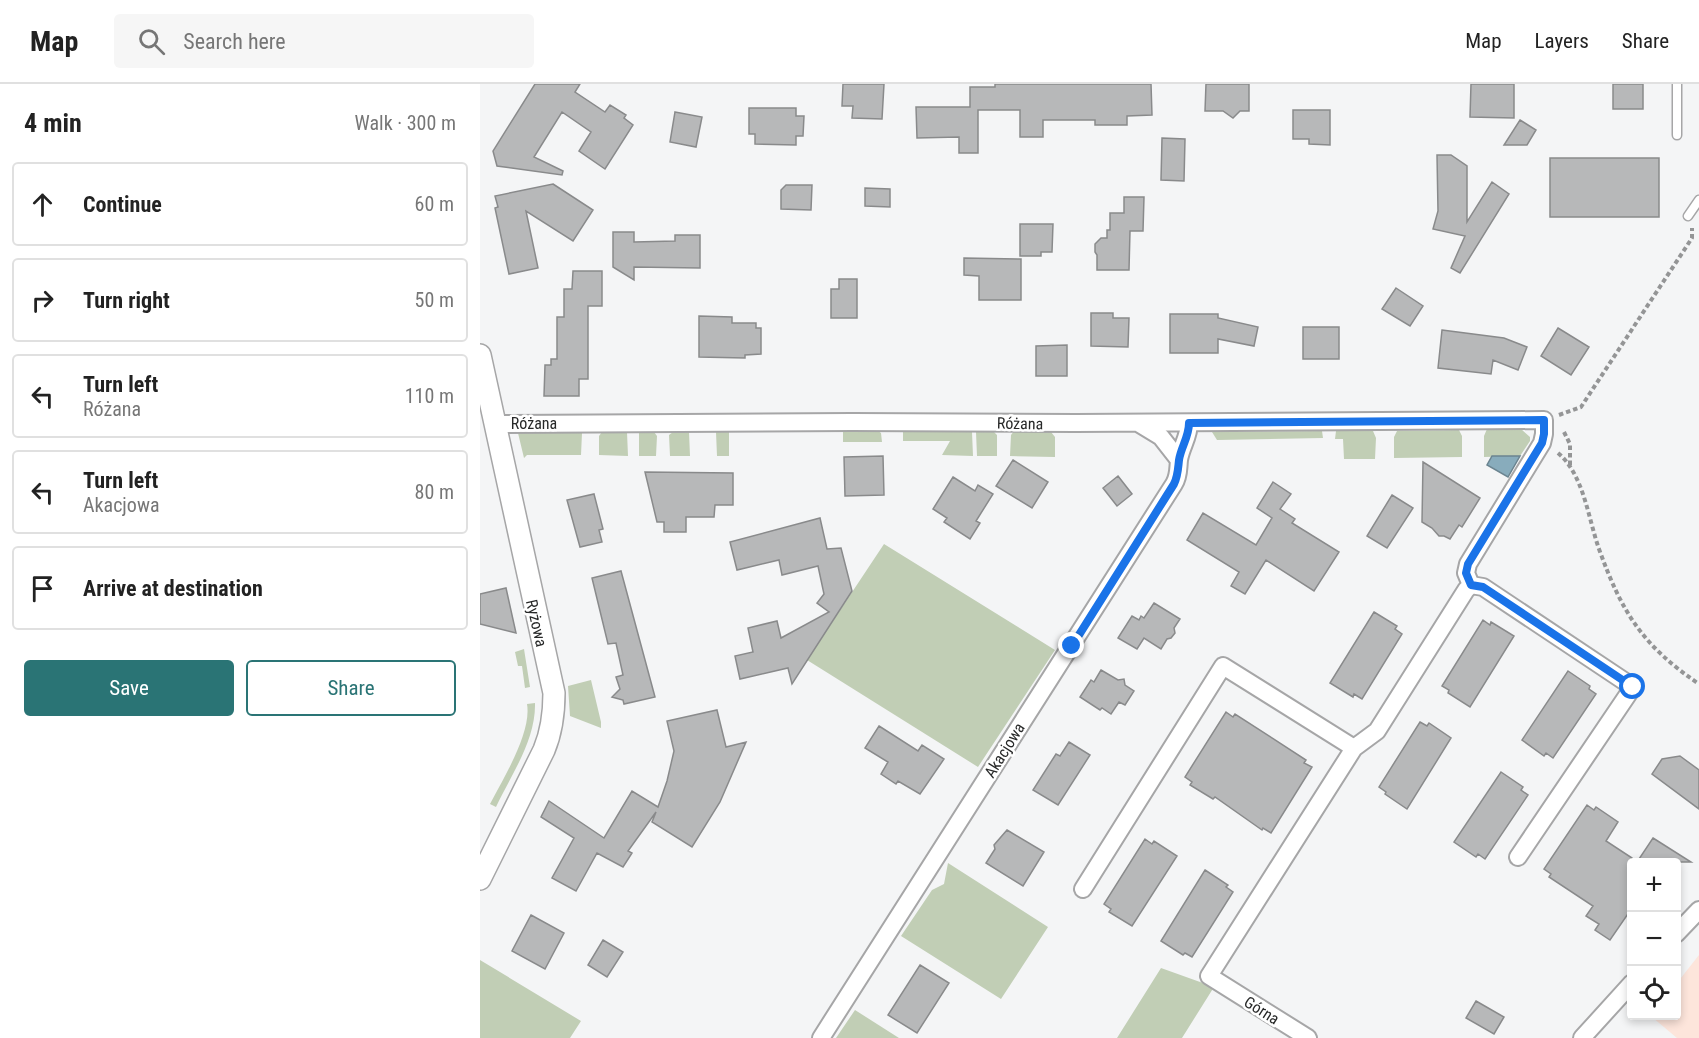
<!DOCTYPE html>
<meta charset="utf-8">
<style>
body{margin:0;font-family:"Roboto Condensed",sans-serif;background:#f6f6f6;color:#222}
.controls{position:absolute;right:18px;bottom:18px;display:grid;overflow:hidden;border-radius:6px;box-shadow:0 3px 9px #0003}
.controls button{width:54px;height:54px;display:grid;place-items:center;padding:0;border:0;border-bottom:2px solid #e0e0e0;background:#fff;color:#222;font:30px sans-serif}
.stop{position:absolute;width:18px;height:18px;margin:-14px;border:4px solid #1a73e8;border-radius:50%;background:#fff}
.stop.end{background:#1a73e8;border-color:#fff;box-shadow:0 2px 6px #0008}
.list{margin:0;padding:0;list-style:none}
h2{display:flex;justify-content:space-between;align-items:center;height:78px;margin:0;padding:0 24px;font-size:26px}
h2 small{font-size:20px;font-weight:400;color:#767676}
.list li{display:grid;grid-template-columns:39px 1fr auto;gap:18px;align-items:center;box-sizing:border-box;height:84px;margin:0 12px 12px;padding:0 12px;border:2px solid #e0e0e0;border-radius:6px}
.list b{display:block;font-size:22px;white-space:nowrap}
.list p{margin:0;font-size:20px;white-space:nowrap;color:#767676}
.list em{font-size:20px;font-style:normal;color:#767676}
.actions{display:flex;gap:12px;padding:18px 24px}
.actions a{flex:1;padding:14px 0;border:2px solid #2a7475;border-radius:6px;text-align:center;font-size:21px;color:#2a7475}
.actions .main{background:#2a7475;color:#fff}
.icon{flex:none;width:33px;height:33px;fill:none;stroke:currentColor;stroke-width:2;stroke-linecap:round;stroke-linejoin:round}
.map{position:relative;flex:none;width:1219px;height:954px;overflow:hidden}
header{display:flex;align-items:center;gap:36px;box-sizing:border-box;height:84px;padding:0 30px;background:#fff;border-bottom:2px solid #e0e0e0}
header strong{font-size:28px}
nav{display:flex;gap:33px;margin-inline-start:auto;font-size:21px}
.search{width:420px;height:54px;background:#f6f6f6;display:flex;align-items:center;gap:15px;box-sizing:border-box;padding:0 21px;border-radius:6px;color:#767676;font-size:22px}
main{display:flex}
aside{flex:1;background:#fff}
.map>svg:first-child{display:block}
.industrial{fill:#fde5db}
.green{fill:#c1ceb5}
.water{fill:#88acbc;stroke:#6b8490;stroke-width:1.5}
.building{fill:#b7b8b9;stroke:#898a8b;stroke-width:1.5}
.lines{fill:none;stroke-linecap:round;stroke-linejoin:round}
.service-casing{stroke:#a6a6a7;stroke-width:11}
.minor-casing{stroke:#a6a6a7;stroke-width:20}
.tertiary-casing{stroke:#a6a6a7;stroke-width:24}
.path{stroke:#949596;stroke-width:4;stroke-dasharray:4.5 3;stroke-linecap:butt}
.service{stroke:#fff;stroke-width:8}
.minor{stroke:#fff;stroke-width:16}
.tertiary{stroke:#fff;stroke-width:21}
.route{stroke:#1a73e8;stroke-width:8}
.labels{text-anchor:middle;stroke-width:5;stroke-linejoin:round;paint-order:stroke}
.street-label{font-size:16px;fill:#272828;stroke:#fff}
</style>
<header>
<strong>Map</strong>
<div class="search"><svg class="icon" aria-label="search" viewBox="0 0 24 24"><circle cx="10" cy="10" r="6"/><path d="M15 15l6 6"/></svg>Search here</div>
<nav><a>Map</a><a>Layers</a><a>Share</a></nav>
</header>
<main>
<aside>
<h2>4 min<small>Walk · 300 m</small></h2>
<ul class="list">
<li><svg class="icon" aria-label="ahead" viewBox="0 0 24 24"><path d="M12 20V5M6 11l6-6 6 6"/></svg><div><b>Continue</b></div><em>60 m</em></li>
<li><svg class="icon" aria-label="right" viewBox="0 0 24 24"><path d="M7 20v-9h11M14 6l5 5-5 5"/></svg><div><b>Turn right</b></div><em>50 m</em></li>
<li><svg class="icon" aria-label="left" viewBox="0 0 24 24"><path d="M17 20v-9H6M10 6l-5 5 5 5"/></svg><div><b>Turn left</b><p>Różana</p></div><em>110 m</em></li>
<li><svg class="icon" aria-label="left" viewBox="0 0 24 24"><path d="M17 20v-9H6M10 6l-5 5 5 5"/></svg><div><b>Turn left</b><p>Akacjowa</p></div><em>80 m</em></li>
<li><svg class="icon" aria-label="arrive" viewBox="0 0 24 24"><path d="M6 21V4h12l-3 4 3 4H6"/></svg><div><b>Arrive at destination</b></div></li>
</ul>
<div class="actions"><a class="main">Save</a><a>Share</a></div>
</aside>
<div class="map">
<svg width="1219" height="954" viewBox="0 0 1219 954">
<rect width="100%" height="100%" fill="#f4f5f6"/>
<!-- industrial -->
<path class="industrial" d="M 1219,871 L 1219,954 L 1197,954 L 1172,933 L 1196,932 L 1197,899 Z"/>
<!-- green -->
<path class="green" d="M 427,345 L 492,348 L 493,372 L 462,371 L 470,357 L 423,357 L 423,348 Z
M 1007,345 L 1041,345 L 1050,353 L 1050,357 L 1040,372 L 1004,373 L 1004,352 Z
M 363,346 L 397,346 L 401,349 L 402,358 L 363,358 Z
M 979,346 L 982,352 L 982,373 L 914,374 L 914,353 L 917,347 Z
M 534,347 L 571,348 L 575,353 L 575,373 L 530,372 L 531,351 Z
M 842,347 L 843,354 L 737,356 L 732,348 Z
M 856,347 L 893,347 L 896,354 L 895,375 L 864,375 L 863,355 L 855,355 Z
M 42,348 L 102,349 L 101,371 L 47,371 L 44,374 L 38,349 Z
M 122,348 L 147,348 L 148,372 L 119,371 L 119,352 Z
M 159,348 L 174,348 L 177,352 L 176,372 L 159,372 Z
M 193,348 L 209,348 L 210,372 L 190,372 L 189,351 Z
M 236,348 L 249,348 L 249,372 L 237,372 Z
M 496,348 L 514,348 L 517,351 L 517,372 L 497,372 Z
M 404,460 L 575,566 L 498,683 L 327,576 Z
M 44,565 L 50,603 L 45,604 L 42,582 L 38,582 L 35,568 Z
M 111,596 L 121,638 L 121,644 L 90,632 L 88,602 Z
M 55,619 C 56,656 31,691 16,723 L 10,720 C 23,695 52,648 47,620 Z
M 468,779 L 568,843 L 521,915 L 421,852 L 452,806 L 464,800 Z
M 0,876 L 101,937 L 90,954 L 0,954 Z
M 681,884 L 734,903 L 702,954 L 637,954 Z
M 375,926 L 419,954 L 356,954 Z"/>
<!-- water -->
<path class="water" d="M 1012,372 L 1040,372 L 1028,393 L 1007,381 Z"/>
<!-- building -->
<path class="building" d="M 55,0 L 100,0 L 95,8 L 125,28 L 130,21 L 146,31 L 144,34 L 153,41 L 125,85 L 99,67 L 111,48 L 82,28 L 54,73 L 83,87 L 82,91 L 17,82 L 13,67 Z
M 363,0 L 404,0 L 402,35 L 372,34 L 373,22 L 362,22 Z
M 515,0 L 671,0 L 672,31 L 647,32 L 647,41 L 615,41 L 615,36 L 563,36 L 563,53 L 540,53 L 540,26 L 498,26 L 498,69 L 479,69 L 479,53 L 437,54 L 436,23 L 490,23 L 490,3 L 515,3 Z
M 726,0 L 769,0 L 769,27 L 760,27 L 753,34 L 743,27 L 725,27 Z
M 991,0 L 1034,0 L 1034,34 L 990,33 Z
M 1133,0 L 1163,0 L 1163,25 L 1133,25 Z
M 269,24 L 316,24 L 316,32 L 324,32 L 323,52 L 316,52 L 316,61 L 275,60 L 275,50 L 269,50 Z
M 813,26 L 850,26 L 850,61 L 829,60 L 829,55 L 813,55 Z
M 195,28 L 222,33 L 216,63 L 190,58 Z
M 1040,36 L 1056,46 L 1047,61 L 1024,61 Z
M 682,54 L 705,55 L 704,97 L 681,96 Z
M 957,71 L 971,71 L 987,82 L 987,138 L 1012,98 L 1029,110 L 980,189 L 971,184 L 985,152 L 953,145 L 958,127 Z
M 1070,74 L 1179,74 L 1179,133 L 1070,133 Z
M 73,100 L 113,126 L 93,157 L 46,127 L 58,184 L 29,190 L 15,124 L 18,123 L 15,112 Z
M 306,101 L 332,101 L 331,126 L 301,125 L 301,106 Z
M 385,104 L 410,105 L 410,123 L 385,122 Z
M 644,113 L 664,113 L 663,147 L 650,147 L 649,186 L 617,186 L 617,171 L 615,168 L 615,160 L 621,154 L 627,154 L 627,146 L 630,146 L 630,129 L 644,129 Z
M 540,140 L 573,140 L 572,168 L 561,168 L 561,172 L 540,172 Z
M 133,148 L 154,148 L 154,158 L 195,157 L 195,151 L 220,151 L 220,184 L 154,183 L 154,196 L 133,183 Z
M 484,174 L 541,175 L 541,216 L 499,216 L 499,192 L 484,191 Z
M 93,187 L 122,187 L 122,222 L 108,222 L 108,295 L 99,295 L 99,312 L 64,312 L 65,281 L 71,281 L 71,275 L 77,275 L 77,233 L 84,233 L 84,205 L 92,205 Z
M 359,195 L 377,195 L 377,234 L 351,234 L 351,205 L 359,205 Z
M 916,204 L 943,222 L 930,242 L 902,225 Z
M 611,229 L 633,229 L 633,234 L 649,234 L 648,263 L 611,262 Z
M 690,230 L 738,230 L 738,234 L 778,243 L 774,262 L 738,255 L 738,269 L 690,269 Z
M 219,232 L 252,233 L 252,239 L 276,239 L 276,244 L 281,244 L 281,270 L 265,271 L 265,274 L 219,273 Z
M 823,243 L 859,243 L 859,275 L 823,275 Z
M 1078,244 L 1109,263 L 1091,291 L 1061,272 Z
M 962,246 L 1024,254 L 1047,263 L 1038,286 L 1013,276 L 1011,290 L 958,284 Z
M 587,261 L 587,292 L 556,292 L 556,262 Z
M 403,372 L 404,411 L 365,412 L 364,373 Z
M 533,376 L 568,398 L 552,424 L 516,402 Z
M 943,378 L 1000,414 L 982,443 L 979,441 L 970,455 L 964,452 L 959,452 L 952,444 L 942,438 Z
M 165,388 L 253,389 L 253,421 L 235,421 L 234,433 L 206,433 L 206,448 L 184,448 L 184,438 L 177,438 Z
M 638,392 L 652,410 L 637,422 L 623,404 Z
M 473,393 L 495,407 L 498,401 L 513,410 L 496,437 L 500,439 L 490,455 L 464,438 L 467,434 L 453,425 Z
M 793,398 L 811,410 L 800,425 L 815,435 L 812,439 L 859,468 L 834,507 L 786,476 L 765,510 L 751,502 L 759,488 L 707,456 L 723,429 L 776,461 L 792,434 L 777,424 Z
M 114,410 L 123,445 L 119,446 L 122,458 L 100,463 L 87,416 Z
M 912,411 L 933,424 L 907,464 L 887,452 Z
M 340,434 L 347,465 L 361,464 L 372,507 L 312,600 L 308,584 L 260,595 L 255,572 L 273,568 L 268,544 L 297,537 L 301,554 L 349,528 L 337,519 L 344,510 L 338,482 L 302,491 L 299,476 L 257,486 L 250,458 Z
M 141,487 L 175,613 L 144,620 L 143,616 L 132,613 L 140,605 L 136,593 L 143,591 L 136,559 L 128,560 L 112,494 Z
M 26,504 L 36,549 L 0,540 L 0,510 Z
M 674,519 L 700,535 L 694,544 L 695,549 L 691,554 L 687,555 L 681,565 L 664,554 L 657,565 L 638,554 L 652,532 L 659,536 L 661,532 L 664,534 Z
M 894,528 L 917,542 L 915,545 L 922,550 L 882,615 L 874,610 L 873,613 L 850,599 Z
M 1003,536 L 1010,541 L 1011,538 L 1034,552 L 990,623 L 968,609 L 969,606 L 962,602 Z
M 621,586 L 638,596 L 644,595 L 645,601 L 654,607 L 645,621 L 639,618 L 631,630 L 622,624 L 620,626 L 600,613 L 611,596 L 614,598 Z
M 1088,587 L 1110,602 L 1109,605 L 1116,610 L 1073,674 L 1066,669 L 1064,672 L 1042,656 Z
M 237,626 L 246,663 L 266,658 L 240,718 L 212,763 L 172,738 L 176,728 L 148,767 L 152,769 L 143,783 L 117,769 L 96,807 L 72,794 L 94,754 L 61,733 L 69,717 L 124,754 L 152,707 L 178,723 L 187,697 L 194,667 L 187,637 Z
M 746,628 L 753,633 L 755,630 L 826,676 L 824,679 L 832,683 L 791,749 L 783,744 L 782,746 L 735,713 L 733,715 L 710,701 L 712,698 L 705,693 Z
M 940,638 L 947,642 L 949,639 L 971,654 L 927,725 L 905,710 L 906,708 L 899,703 Z
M 399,642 L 438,667 L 442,661 L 464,675 L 440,710 L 418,697 L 416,700 L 401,690 L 408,678 L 385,664 Z
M 589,658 L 610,671 L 578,721 L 553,706 L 576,670 L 580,672 Z
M 1200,672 L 1219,686 L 1219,725 L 1172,690 L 1182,675 Z
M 1021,688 L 1043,703 L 1041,706 L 1048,711 L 1005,775 L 998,770 L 996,773 L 974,758 Z
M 1107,721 L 1114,726 L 1116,723 L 1138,738 L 1126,757 L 1152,774 L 1152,824 L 1130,856 L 1115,846 L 1119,840 L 1106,832 L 1113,822 L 1069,793 L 1071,790 L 1064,785 Z
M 527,746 L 564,768 L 543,802 L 506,779 L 515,765 L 514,761 Z
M 1173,754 L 1211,778 L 1157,778 Z
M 665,755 L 672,760 L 674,757 L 697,772 L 652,842 L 629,828 L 631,825 L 624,820 Z
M 725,786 L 748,801 L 746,803 L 753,808 L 712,873 L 705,869 L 703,871 L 681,857 Z
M 51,831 L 84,849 L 65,885 L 32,867 Z
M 123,856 L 143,868 L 127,893 L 108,881 Z
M 440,881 L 469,899 L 437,949 L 408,931 Z
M 996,917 L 1024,933 L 1014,950 L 986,934 Z"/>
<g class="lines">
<defs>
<path id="service" d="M 1197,51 L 1197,0
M 1208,132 L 1219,116"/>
<path id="minor" d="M 658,339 L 681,353 L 699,376
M 15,340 L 372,338 L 596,339 L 1064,336 L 1064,350 L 1062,359 L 988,480 L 986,489 L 991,501 L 986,506 L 897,647 L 874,664 L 743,582 L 603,805
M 991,501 L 1003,503 L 1153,603 L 1038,773
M 1196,850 L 1219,826
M 341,954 L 694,400 C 699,392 698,385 699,376 C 701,363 709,353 709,339
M 828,954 L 729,892 L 874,664
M 1102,954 L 1152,899"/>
<path id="tertiary" d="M 0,271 L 74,609 C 74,630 72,647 64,666 L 0,795"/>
</defs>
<!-- service casing -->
<use href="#service" class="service-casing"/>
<!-- minor casing -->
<use href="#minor" class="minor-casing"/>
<!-- tertiary casing -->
<use href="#tertiary" class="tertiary-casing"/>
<!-- path -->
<path class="path" d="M 1079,331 L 1101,323 L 1212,154 L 1212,144
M 1084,348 L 1090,360 L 1090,381
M 1078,369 C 1104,391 1108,434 1119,465 C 1142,529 1163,562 1219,600"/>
<!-- service -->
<use href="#service" class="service"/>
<!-- minor -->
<use href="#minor" class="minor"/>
<!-- tertiary -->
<use href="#tertiary" class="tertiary"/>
</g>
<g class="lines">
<!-- route -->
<path class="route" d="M 592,562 L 694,400 C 698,392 698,385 699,376 C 701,363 709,353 709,339 L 1064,336 L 1064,350 L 1062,359 L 988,480 L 986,489 L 991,501 L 1003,503 L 1153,603"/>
</g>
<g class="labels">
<!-- street labels -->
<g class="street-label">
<text x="54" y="345">Różana</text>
<text transform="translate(540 339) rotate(1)" y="6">Różana</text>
<text transform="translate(57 539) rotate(77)" y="6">Ryżowa</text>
<text transform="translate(524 666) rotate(-58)" y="6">Akacjowa</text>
<text transform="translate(782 926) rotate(32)" y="6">Górna</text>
</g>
</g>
</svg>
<div class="controls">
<button>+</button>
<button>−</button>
<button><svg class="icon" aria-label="locate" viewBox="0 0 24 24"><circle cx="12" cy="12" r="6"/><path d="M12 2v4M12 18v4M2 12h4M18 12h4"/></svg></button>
</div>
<div class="stop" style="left:1153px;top:603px"></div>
<div class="stop end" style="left:592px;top:562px"></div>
</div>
</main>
